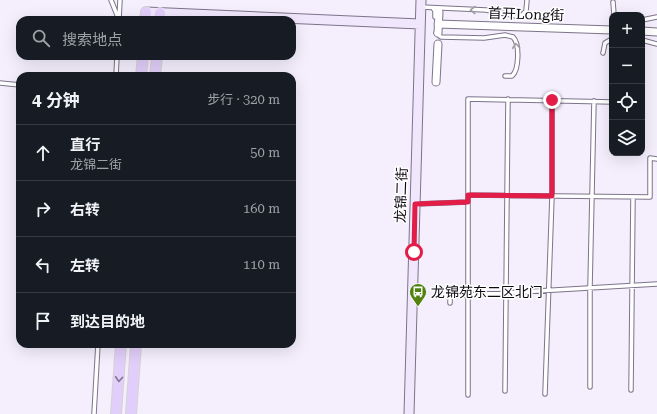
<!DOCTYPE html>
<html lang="zh">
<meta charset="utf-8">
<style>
body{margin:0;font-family:"Roboto Serif","Noto Sans SC",serif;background:#20242c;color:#f1f3f6}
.controls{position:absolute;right:12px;top:12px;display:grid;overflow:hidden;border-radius:8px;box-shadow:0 4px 16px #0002}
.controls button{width:36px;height:36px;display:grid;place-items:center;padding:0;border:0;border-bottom:1px solid #363941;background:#171b24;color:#f1f3f6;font:20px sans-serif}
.stop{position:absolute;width:12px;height:12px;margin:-9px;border:3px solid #e11d48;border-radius:50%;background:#fff}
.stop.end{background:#e11d48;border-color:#fff;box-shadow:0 1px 4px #0008}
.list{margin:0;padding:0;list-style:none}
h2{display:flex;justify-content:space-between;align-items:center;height:52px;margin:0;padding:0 16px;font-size:17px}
h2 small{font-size:13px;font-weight:400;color:#9ea1a6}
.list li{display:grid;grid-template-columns:26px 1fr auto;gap:12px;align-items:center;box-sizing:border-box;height:56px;padding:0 16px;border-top:1px solid #363941}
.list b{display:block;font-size:15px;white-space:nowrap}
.list p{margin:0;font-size:13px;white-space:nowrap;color:#9ea1a6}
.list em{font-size:13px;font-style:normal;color:#9ea1a6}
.icon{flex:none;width:22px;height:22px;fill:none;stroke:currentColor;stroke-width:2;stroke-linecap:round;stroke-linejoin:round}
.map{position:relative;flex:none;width:657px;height:414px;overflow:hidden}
.search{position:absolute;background:#171b24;box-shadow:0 4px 16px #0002;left:16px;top:16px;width:280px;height:44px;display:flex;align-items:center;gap:10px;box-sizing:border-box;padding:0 14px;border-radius:12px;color:#9ea1a6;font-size:15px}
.panel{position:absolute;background:#171b24;box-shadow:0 4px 16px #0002;left:16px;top:72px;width:280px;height:276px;border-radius:12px}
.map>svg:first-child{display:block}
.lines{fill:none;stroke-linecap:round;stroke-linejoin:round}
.lane-casing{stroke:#7d748a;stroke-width:5.5}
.street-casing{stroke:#7d748a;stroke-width:9}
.secondary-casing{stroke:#7d748a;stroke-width:11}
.primary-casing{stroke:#d4d3d4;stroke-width:12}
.lane{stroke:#fff;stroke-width:3.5}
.street{stroke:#fff;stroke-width:7}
.secondary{stroke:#f0e7fc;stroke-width:9}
.primary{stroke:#e2cefa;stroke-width:10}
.oneway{stroke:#9f9da0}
.oneway2{stroke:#837692}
.route{stroke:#e11d48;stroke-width:5}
.labels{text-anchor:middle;stroke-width:3;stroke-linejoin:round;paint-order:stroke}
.street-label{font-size:14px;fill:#0e0a12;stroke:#fff}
.poi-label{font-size:14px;fill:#0e0a12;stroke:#fff;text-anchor:start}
</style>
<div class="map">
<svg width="657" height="414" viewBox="0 0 657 414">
<rect width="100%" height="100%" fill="#f4eefd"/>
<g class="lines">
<defs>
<path id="lane" d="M 111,0 L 119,20
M 613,2 L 614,15
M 421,7 L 486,10 L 516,16 L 522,15 L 526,11 L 527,0
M 433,8 L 435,11 L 435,17
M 119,19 L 120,0
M 642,20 L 657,17
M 436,33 L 441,37 L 484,38 L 505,35 L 513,37 C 520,44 519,70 512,76 L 505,76
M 642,40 L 657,44
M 603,53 L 605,43 L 612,39
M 116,76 L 117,56
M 0,83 L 20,85
M 468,195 L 650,197 L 650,158 L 657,159
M 416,204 L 468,202
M 450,303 L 450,296 L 657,284
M 590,387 L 590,287 L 594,101
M 631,390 L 633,197
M 505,391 L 508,99
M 545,394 L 552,196 L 552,100
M 468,395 L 468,99 L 612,102
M 94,414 L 98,344"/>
<path id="street" d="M 438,24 L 612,30
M 642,31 L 657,32
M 438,33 L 439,12
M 436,82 L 438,44"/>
<path id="secondary" d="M 146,12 L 420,24
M 409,414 L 421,0"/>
<path id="primary" d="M 145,20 L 146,12
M 159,20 L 160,13
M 141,76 L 143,56
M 155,76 L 157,56
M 116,414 L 121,344
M 131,414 L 136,344"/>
</defs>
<!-- lane casing -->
<use href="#lane" class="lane-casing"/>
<!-- street casing -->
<use href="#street" class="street-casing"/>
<!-- secondary casing -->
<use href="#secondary" class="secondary-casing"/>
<!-- primary casing -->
<use href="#primary" class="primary-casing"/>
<!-- lane -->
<use href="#lane" class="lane"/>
<!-- street -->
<use href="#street" class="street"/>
<!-- secondary -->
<use href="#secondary" class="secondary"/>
<!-- primary -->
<use href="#primary" class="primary"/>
</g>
<!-- one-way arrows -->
<defs><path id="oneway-chevron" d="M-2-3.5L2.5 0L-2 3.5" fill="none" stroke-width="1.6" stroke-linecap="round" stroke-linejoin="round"/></defs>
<g class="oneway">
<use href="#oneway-chevron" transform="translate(473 10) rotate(-178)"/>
<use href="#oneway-chevron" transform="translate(516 46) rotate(-95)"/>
</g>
<use class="oneway2" href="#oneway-chevron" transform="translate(119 379) rotate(94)"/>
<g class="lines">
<!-- route -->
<path class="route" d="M 414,252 L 415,204 L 468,202 L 468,195 L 552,196 L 552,100"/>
</g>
<!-- icons -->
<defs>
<symbol id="bus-pin" viewBox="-11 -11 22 30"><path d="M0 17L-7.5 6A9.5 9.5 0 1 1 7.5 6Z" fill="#528110" stroke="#fff"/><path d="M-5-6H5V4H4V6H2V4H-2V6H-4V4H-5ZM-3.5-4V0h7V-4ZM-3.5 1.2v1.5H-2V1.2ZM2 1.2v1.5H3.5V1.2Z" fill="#fff"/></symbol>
</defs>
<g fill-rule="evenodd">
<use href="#bus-pin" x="408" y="282" width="20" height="27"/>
</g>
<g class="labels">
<!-- street labels -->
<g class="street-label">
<text transform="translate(526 14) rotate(2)" y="5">首开Long街</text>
<text transform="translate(401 195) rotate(-88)" y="5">龙锦二街</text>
</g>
<!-- poi labels -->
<g class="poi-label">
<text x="431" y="297">龙锦苑东二区北门</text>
</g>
</g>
</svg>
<div class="controls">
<button>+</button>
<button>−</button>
<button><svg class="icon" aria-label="locate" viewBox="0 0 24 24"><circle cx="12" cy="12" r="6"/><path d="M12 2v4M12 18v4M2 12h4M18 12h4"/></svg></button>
<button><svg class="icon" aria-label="layers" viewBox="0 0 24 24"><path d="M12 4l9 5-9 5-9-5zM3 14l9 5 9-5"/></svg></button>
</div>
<div class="stop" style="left:414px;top:252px"></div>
<div class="stop end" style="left:552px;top:100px"></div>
<div class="search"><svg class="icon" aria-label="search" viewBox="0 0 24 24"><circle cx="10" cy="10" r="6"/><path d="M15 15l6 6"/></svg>搜索地点</div>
<section class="panel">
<h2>4 分钟<small>步行 · 320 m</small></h2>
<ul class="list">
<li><svg class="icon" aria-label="ahead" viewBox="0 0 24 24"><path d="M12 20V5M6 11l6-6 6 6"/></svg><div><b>直行</b><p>龙锦二街</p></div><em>50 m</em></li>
<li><svg class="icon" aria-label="right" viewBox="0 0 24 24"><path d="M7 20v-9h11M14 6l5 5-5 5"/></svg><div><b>右转</b></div><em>160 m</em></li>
<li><svg class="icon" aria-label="left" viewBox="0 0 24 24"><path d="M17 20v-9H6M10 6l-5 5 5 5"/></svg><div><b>左转</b></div><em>110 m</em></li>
<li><svg class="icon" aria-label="arrive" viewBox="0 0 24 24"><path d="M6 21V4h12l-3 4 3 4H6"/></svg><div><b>到达目的地</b></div></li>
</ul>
</section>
</div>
